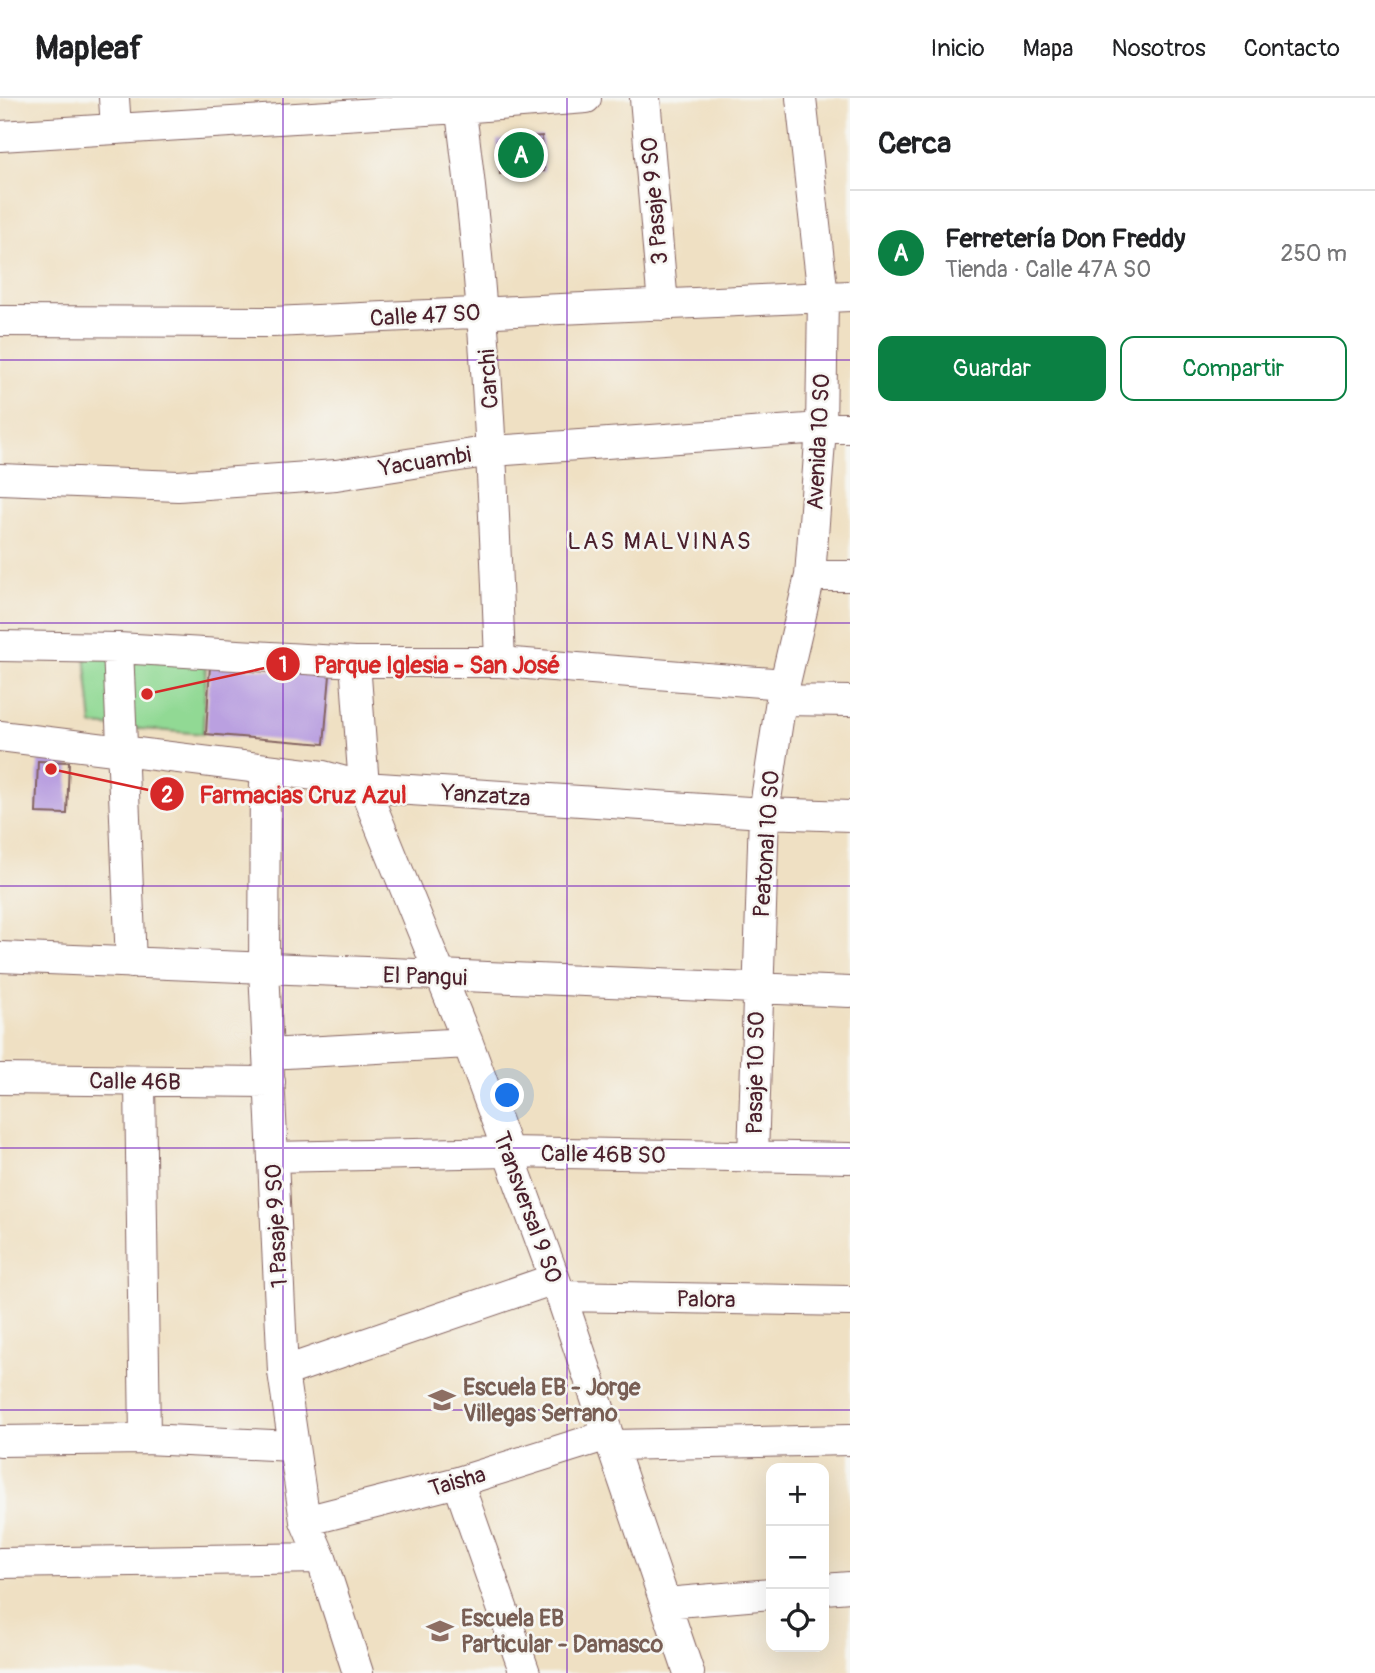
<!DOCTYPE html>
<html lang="es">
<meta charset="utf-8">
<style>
body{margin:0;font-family:Pangolin,sans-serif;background:#f2f2f2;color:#202124}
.controls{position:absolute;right:21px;bottom:21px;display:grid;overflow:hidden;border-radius:14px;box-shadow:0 7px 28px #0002}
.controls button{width:63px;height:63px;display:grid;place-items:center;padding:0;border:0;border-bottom:2px solid #e0e0e0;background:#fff;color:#202124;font:35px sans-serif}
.you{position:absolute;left:508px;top:998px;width:24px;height:24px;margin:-18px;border:5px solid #fff;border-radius:50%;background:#1a73e8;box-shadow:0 0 0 10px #1a73e833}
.badge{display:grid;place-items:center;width:46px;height:46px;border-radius:50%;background:#0b8043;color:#fff;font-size:23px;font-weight:700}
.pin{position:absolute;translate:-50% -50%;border:4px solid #fff;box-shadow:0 2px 7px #0006}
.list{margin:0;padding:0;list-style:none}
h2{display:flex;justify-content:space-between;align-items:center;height:91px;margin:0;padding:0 28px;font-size:30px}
h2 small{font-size:23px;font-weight:400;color:#757577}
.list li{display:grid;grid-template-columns:46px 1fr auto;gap:21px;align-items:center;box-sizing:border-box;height:126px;padding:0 28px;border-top:2px solid #e0e0e0}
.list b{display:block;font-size:26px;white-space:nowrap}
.list p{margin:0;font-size:23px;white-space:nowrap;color:#757577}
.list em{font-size:23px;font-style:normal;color:#757577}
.actions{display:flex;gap:14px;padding:21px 28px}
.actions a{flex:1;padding:16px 0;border:2px solid #0b8043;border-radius:14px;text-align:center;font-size:24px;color:#0b8043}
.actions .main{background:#0b8043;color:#fff}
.icon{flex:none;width:38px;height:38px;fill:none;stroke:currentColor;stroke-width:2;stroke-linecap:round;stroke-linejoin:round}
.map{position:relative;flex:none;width:850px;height:1575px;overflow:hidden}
header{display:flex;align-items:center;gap:42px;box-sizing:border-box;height:98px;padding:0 35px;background:#fff;border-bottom:2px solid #e0e0e0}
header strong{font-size:33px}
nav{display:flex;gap:38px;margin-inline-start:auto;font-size:24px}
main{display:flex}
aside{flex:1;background:#fff}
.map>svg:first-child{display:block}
.green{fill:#91d994;stroke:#6e7c60;stroke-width:2}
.building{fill:#baa0e0}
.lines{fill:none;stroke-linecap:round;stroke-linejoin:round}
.minor-casing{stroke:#846360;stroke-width:32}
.minor{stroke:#fff;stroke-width:30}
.grid{fill:none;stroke:#7b2cbf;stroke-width:2;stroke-opacity:0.55}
.labels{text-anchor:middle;stroke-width:5;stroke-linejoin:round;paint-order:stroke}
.street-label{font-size:23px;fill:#4a1f2b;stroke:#f6f6f2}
.education-label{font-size:23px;font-weight:bold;fill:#785e54;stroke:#f6f6f2;text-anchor:start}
.neighbourhood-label{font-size:24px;letter-spacing:2px;fill:#4a1f2b;stroke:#f6f6f2}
.leader{fill:none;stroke:#d62828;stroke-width:2.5}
.callout-dot{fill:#d62828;stroke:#f6f6f2;stroke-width:2.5}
.mark-label{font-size:21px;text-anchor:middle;font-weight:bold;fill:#fff}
.callout-label{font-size:24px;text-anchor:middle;font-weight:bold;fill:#d62828;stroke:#f6f6f2;stroke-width:5;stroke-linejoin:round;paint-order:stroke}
</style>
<header>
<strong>Mapleaf</strong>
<nav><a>Inicio</a><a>Mapa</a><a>Nosotros</a><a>Contacto</a></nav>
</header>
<main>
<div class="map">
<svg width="850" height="1575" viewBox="0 0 850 1575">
<rect width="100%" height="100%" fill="#f6f6f2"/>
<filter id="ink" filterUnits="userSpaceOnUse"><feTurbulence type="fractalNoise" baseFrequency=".0143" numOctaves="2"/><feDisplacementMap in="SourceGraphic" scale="14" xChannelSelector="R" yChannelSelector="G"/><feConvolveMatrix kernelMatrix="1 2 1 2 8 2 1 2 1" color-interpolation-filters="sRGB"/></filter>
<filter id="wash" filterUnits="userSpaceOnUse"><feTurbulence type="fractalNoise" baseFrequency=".00686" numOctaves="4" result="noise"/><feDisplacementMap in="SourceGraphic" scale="28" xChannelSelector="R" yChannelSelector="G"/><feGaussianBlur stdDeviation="1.57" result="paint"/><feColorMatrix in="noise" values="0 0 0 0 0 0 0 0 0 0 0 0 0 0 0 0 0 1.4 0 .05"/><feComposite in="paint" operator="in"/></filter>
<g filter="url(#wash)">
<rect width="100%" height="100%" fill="#efe0c3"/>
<!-- green -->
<path class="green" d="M 85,557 L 206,565 L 203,636 L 92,627 Z"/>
<g id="blocks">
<!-- building -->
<path class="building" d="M 542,38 L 544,73 L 500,76 L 497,42 Z
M 210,567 L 330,577 L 324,646 L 206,636 Z
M 38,663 L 69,664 L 67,716 L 36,715 Z"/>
</g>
</g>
<g filter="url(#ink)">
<use href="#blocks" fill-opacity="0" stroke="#846360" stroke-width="2"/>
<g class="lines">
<defs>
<path id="minor" d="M 114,0 L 116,30
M 459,0 C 485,187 493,375 500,564
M 645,0 L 663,207
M 0,38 L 460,10 L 586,0
M 0,223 L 273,224 L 850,198
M 0,381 L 178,388 L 336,377 L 492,353 L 821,330 L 850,330
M 810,478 L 850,478
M 0,548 L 118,550 L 355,564 L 500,564 L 785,586
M 118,550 L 131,865
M 355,564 L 364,689 L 468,945 L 561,1198 L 689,1575
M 781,602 L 850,603
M 0,638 L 323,678 L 364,689 L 764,715 L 850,718
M 265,671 L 264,871 L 283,1274 L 305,1423 L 321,1460 L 358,1575
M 0,859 L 850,894
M 268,956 L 468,945
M 0,981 L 270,984
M 140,983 L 145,1341
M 753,1058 L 764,715 L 781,602 L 810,478 L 821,330 L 823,199 L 801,0
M 273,1059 L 508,1054 L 850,1060
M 561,1198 L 850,1203
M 283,1274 L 554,1181
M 0,1343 L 145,1341 L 292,1348
M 613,1347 L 850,1342
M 458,1384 L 525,1575
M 305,1423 L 458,1384 L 608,1337
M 0,1465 L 321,1460
M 824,1491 L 850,1489
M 666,1505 L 771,1496"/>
</defs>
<!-- minor casing -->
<use href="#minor" class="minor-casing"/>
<!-- minor -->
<use href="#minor" class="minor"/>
</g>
</g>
<!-- grid -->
<path class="grid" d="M 283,0 L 283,1575M 567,0 L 567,1575M 0,262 L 850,262M 0,525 L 850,525M 0,788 L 850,788M 0,1050 L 850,1050M 0,1312 L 850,1312"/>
<!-- icons -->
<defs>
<symbol id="school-bare" viewBox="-9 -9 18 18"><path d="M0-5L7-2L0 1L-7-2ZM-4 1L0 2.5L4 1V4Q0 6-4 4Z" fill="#8d6e63" stroke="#f6f6f2" stroke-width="2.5" paint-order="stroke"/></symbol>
</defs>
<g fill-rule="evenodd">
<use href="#school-bare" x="423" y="1283" width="38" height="38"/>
<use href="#school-bare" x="421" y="1514" width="38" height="38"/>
</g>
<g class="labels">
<!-- street labels -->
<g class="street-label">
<text transform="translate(654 103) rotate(-95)" y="8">3 Pasaje 9 SO</text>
<text transform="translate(425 217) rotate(-3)" y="8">Calle 47 SO</text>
<text transform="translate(488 281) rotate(-94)" y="8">Carchi</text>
<text transform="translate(818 344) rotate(-87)" y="8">Avenida 10 SO</text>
<text transform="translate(425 363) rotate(-9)" y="8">Yacuambi</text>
<text transform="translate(486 697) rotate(4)" y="8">Yanzatza</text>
<text transform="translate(766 746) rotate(-86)" y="8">Peatonal 10 SO</text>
<text transform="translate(425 878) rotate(2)" y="8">El Pangui</text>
<text transform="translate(755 975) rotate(-89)" y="8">Pasaje 10 SO</text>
<text transform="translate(135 983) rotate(1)" y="8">Calle 46B</text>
<text transform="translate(603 1056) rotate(1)" y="8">Calle 46B SO</text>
<text transform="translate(528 1109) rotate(70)" y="8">Transversal 9 SO</text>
<text transform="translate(276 1128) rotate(-93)" y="8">1 Pasaje 9 SO</text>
<text transform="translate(706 1201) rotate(1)" y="8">Palora</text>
<text transform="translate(457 1383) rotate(-16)" y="8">Taisha</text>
</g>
<!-- education labels -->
<g class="education-label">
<text x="463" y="1297">Escuela EB - Jorge<tspan x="463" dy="26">Villegas Serrano</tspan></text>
<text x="461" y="1528">Escuela EB<tspan x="461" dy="26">Particular - Damasco</tspan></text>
</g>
<!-- neighbourhood labels -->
<g class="neighbourhood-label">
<text x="660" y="451">LAS MALVINAS</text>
</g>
</g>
<!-- callouts -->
<path class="leader" d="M147 596L283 566M51 671L167 696"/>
<g class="callout-dot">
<circle cx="147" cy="596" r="7"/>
<circle cx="51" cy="671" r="7"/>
<circle cx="283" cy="566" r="18"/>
<circle cx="167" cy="696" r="18"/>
</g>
<g class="mark-label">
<text x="283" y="574">1</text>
<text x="167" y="704">2</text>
</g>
<g class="callout-label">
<text x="437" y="575">Parque Iglesia - San José</text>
<text x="303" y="705">Farmacias Cruz Azul</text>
</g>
</svg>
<div class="controls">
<button>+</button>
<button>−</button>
<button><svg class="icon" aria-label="locate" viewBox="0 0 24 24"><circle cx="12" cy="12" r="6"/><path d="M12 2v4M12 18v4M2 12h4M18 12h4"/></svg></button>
</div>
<div class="you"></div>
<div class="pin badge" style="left:521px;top:57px">A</div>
</div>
<aside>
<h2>Cerca<small></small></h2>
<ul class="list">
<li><span class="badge">A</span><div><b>Ferretería Don Freddy</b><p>Tienda · Calle 47A SO</p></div><em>250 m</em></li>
</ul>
<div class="actions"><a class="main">Guardar</a><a>Compartir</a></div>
</aside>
</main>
